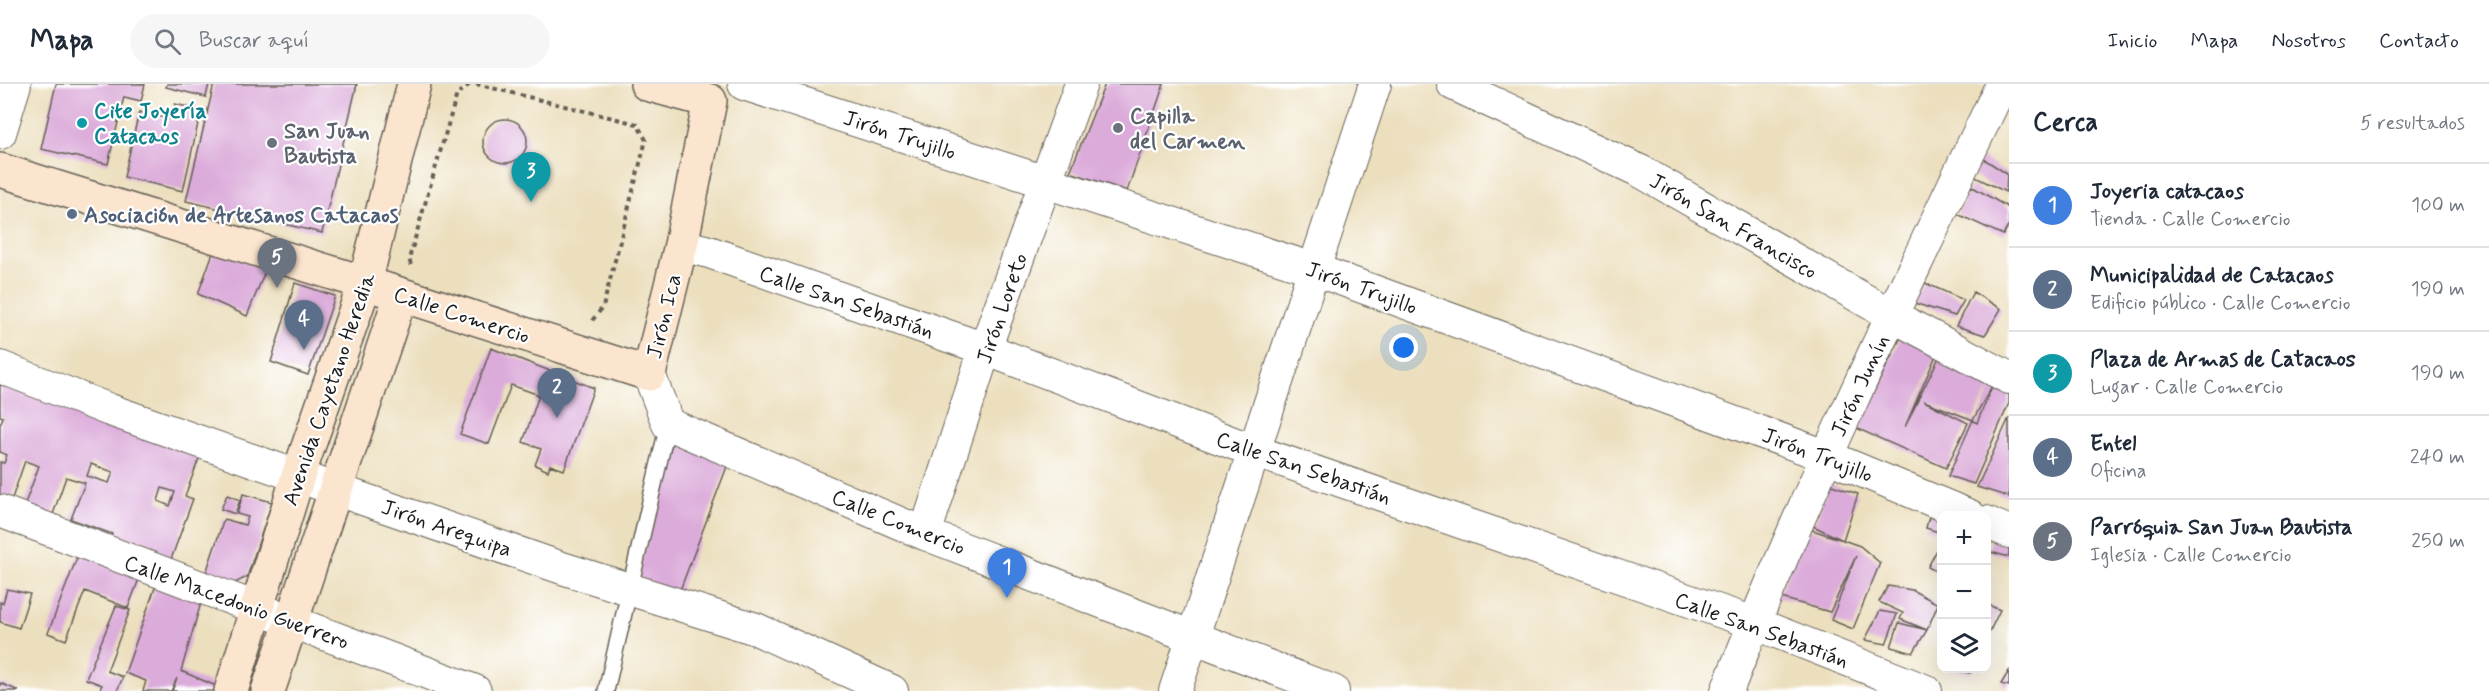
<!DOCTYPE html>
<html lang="es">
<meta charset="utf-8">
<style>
body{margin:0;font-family:Mynerve,sans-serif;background:#f6f6f7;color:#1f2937}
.controls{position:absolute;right:18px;bottom:18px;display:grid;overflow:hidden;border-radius:12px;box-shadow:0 6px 24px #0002}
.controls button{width:54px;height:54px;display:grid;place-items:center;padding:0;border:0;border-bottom:2px solid #e0e1e3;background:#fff;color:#1f2937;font:30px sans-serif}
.you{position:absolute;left:1404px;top:264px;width:21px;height:21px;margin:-15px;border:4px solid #fff;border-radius:50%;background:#1a73e8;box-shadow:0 0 0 9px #1a73e833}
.badge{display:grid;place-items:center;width:39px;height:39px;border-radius:50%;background:#b45309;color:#fff;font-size:20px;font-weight:700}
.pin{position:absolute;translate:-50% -50px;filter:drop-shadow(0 2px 3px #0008)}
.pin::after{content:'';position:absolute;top:32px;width:21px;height:18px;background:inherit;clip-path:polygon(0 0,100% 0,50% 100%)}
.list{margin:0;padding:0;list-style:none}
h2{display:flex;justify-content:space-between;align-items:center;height:78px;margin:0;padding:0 24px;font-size:26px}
h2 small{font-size:20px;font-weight:400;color:#747a83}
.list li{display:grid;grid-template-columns:39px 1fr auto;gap:18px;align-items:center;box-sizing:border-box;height:84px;padding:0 24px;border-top:2px solid #e0e1e3}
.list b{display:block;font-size:22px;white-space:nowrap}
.list p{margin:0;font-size:20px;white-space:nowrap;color:#747a83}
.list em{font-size:20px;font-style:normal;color:#747a83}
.icon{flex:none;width:33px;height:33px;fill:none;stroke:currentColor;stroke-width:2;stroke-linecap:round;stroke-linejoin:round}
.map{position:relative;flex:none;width:2009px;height:607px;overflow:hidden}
header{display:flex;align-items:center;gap:36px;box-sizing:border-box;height:84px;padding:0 30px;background:#fff;border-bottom:2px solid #e0e1e3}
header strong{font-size:28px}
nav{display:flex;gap:33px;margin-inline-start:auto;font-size:21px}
.search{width:420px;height:54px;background:#f6f6f7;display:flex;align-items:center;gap:15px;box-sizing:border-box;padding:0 21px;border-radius:33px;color:#747a83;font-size:22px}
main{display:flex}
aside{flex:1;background:#fff}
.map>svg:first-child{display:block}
.building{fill:#dbabda;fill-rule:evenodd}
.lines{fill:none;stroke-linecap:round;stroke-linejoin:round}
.lane-casing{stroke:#656055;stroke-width:18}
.street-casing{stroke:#656055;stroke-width:34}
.secondary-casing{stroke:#656055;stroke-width:36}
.path{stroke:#656055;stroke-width:4;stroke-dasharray:4.5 4.5;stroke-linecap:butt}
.lane{stroke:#fff;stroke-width:15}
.street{stroke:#fff;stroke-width:32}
.secondary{stroke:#fce5cf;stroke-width:33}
.culture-dot{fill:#0f9aa8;stroke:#fff;stroke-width:2}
.worship-dot{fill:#6b7280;stroke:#fff;stroke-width:2}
.service-dot{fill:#5c6f8a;stroke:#fff;stroke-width:2}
.labels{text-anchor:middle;stroke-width:4.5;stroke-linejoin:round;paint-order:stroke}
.culture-label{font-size:22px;font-weight:bold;fill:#0d838f;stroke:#fff;text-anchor:start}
.worship-label{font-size:22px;font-weight:bold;fill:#5b616d;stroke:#fff;text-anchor:start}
.street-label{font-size:22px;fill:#1c1c1c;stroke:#fff}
.service-label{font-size:22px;font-weight:bold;fill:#4e5e75;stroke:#fff;text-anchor:start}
</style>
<header>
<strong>Mapa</strong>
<div class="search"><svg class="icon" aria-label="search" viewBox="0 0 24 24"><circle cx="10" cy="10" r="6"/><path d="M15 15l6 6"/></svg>Buscar aquí</div>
<nav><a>Inicio</a><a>Mapa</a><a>Nosotros</a><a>Contacto</a></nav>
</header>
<main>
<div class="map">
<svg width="2009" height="607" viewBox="0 0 2009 607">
<rect width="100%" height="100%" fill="#fff"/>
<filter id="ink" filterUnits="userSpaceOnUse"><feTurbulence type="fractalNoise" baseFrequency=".0167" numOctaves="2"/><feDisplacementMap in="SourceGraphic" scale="12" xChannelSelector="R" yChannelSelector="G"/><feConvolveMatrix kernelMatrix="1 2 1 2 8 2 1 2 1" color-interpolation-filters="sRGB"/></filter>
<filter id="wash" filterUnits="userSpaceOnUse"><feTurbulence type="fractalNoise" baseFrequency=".008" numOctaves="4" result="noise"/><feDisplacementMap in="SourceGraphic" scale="24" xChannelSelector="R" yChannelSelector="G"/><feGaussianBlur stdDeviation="1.35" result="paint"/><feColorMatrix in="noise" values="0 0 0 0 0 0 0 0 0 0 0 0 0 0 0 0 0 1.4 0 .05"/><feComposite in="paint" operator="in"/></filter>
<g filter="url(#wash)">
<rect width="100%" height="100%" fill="#ecdfbe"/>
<g id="blocks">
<!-- building -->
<path class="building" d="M 56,0 L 145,0 L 141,17 L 124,13 L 108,80 L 41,65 Z
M 167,0 L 209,0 L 206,13 L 166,3 Z
M 214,0 L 357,0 L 322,149 L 186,117 Z
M 1105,0 L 1164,0 L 1127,107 L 1070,88 Z
M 175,20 L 201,26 L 183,107 L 124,93 L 139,28 L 171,35 Z
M483 57a22 22 0 1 1 44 0a22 22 0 1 1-44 0Z
M 1981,73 L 2007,90 L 2006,108 L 1973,92 Z
M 1971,102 L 2009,124 L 2009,141 L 2003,151 L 1957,130 Z
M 214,166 L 266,185 L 247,232 L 198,210 Z
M 295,199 L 335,212 L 308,291 L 271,278 Z
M 1925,199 L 1964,216 L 1955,232 L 1914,219 Z
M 1973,208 L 2001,225 L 1985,251 L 1956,242 Z
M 1902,251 L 1937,269 L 1905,343 L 1943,265 L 2009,305 L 2009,319 L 1974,400 L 1948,392 L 1973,336 L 1924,317 L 1968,339 L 1946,384 L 1856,344 ZM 1993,300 L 1977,339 L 1973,336 Z
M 491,264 L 594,304 L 564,386 L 550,381 L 548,387 L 535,381 L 541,365 L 523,358 L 539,311 L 511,301 L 489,360 L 460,350 Z
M 0,300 L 201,369 L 185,412 L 193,415 L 170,478 L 110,455 L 112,450 L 71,435 L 85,399 L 66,393 L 51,436 L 23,425 L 39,382 L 25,377 L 9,423 L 0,419 L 0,378 L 4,379 L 7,371 L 0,368 L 0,341 L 3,333 L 0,332 ZM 91,380 L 113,388 L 109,399 L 87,392 ZM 162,404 L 175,408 L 170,422 L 158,417 Z
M 2009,334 L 2009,413 L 1977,403 Z
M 672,358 L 728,380 L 677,514 L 636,500 Z
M 1829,400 L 1858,410 L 1843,456 L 1860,462 L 1880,479 L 1853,545 L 1831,536 L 1856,472 L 1830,528 L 1778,513 L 1806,444 L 1843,456 L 1813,442 Z
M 243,410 L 272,418 L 247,493 L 235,499 L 206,489 L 224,435 L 245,441 L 248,433 L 237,430 Z
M 227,411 L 240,416 L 235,430 L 221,425 Z
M 1932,422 L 1941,432 L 1941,449 L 1926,444 Z
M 1995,448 L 2009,454 L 2009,473 L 1987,467 Z
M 1941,458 L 1941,490 L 1928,483 Z
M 81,463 L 142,487 L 128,524 L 85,507 L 66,556 L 48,549 Z
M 157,498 L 203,512 L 181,587 L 216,602 L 214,607 L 172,607 L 177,594 L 171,607 L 143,607 L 146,597 L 125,589 Z
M 1888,502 L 1912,506 L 1938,520 L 1927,546 L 1913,569 L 1891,563 L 1899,539 L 1927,546 L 1900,535 L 1903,529 L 1879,518 Z
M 7,505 L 30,510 L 19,544 L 0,538 L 0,518 L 3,519 Z
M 1986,520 L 2000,526 L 1986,555 Z
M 116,522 L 130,526 L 107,587 L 123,593 L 117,607 L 99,607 L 102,601 L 86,595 Z
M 1880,527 L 1897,530 L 1886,560 L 1865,556 Z
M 1944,585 L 1973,585 L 1970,589 Z
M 2009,587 L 2009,602 L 2001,600 Z
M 0,599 L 19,607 L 0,607 Z"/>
</g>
</g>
<g filter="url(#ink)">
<use href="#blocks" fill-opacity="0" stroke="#656055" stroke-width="1.5"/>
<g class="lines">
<defs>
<path id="lane" d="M 606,607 L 668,340"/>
<path id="street" d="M 744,0 L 1313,185 L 1826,372 L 1970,432
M 1453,0 L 1640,87 L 1891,231 L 2009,294
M 0,49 L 15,0
M 681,161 L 709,168 L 985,265 L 1254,367 L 1754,539 L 1926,607
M 0,283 L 110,326 L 337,406 L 562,484 L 756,545 L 892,607
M 649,290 L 668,340 L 925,450 L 1333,607
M 0,427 L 475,607
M 1986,438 L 2009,448
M 925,450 L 985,265 L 1081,0
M 1175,607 L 1375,0
M 1727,607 C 1809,400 1906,200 2002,0"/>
<path id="secondary" d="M 0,86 L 365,199 L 649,290 L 681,161 L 710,17 L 647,0
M 231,607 L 298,392 L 365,199 L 414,0
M 268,607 L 401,211"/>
</defs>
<!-- lane casing -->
<use href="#lane" class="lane-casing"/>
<!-- street casing -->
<use href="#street" class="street-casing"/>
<!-- secondary casing -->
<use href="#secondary" class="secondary-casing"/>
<!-- path -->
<path class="path" d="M 476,0 L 637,40 L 646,56 L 603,223 L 591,238
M 411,181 L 409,175 L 457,10 L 470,0"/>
<!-- lane -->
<use href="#lane" class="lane"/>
<!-- street -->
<use href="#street" class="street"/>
<!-- secondary -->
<use href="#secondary" class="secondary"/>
</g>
</g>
<!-- markers -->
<circle class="culture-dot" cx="82" cy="39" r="6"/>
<g class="worship-dot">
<circle cx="1118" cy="44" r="6"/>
<circle cx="272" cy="59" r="6"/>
</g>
<circle class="service-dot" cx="72" cy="130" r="6"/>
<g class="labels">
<!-- culture labels -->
<g class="culture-label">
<text x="94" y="34">Cite Joyería<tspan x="94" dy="25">Catacaos</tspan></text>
</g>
<!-- worship labels -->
<g class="worship-label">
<text x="1130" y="39">Capilla<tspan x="1130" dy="25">del Carmen</tspan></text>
<text x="284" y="54">San Juan<tspan x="284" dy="25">Bautista</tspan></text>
</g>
<!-- street labels -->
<g class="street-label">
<text transform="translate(900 50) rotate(18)" y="8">Jirón Trujillo</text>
<text transform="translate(1734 141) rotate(30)" y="8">Jirón San Francisco</text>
<text transform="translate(1362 203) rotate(20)" y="8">Jirón Trujillo</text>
<text transform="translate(847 217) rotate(19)" y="8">Calle San Sebastián</text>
<text transform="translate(1001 224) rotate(-71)" y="8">Jirón Loreto</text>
<text transform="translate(462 230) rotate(18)" y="8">Calle Comercio</text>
<text transform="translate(663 232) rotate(-76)" y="8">Jirón Ica</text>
<text transform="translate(1859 301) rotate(-65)" y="8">Jirón Junín</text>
<text transform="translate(328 305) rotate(-71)" y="8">Avenida Cayetano Heredia</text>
<text transform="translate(1818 370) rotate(21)" y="8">Jirón Trujillo</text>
<text transform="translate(1304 383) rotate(19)" y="8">Calle San Sebastián</text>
<text transform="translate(899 437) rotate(22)" y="8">Calle Comercio</text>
<text transform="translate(447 443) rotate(19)" y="8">Jirón Arequipa</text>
<text transform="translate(237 517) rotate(20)" y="8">Calle Macedonio Guerrero</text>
<text transform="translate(1762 545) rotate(20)" y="8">Calle San Sebastián</text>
</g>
<!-- service labels -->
<g class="service-label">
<text x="84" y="138">Asociación de Artesanos Catacaos</text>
</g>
</g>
</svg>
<div class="controls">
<button>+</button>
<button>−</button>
<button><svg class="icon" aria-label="layers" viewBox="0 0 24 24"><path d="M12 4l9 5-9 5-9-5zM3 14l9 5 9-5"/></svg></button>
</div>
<div class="you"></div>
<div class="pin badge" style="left:1007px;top:514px;background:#3f7fe0">1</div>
<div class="pin badge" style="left:557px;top:334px;background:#5c6f8a">2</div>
<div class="pin badge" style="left:531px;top:118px;background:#0f9aa8">3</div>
<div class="pin badge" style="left:304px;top:266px;background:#5c6f8a">4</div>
<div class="pin badge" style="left:277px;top:204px;background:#6b7280">5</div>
</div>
<aside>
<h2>Cerca<small>5 resultados</small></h2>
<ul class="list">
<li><span class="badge" style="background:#3f7fe0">1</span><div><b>Joyeria catacaos</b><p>Tienda · Calle Comercio</p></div><em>100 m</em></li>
<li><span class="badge" style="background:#5c6f8a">2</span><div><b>Municipalidad de Catacaos</b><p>Edificio público · Calle Comercio</p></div><em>190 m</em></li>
<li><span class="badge" style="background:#0f9aa8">3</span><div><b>Plaza de Armas de Catacaos</b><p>Lugar · Calle Comercio</p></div><em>190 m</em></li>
<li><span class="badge" style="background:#5c6f8a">4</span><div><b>Entel</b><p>Oficina</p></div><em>240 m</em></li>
<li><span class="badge" style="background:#6b7280">5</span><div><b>Parróquia San Juan Bautista</b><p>Iglesia · Calle Comercio</p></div><em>250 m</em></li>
</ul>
</aside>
</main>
